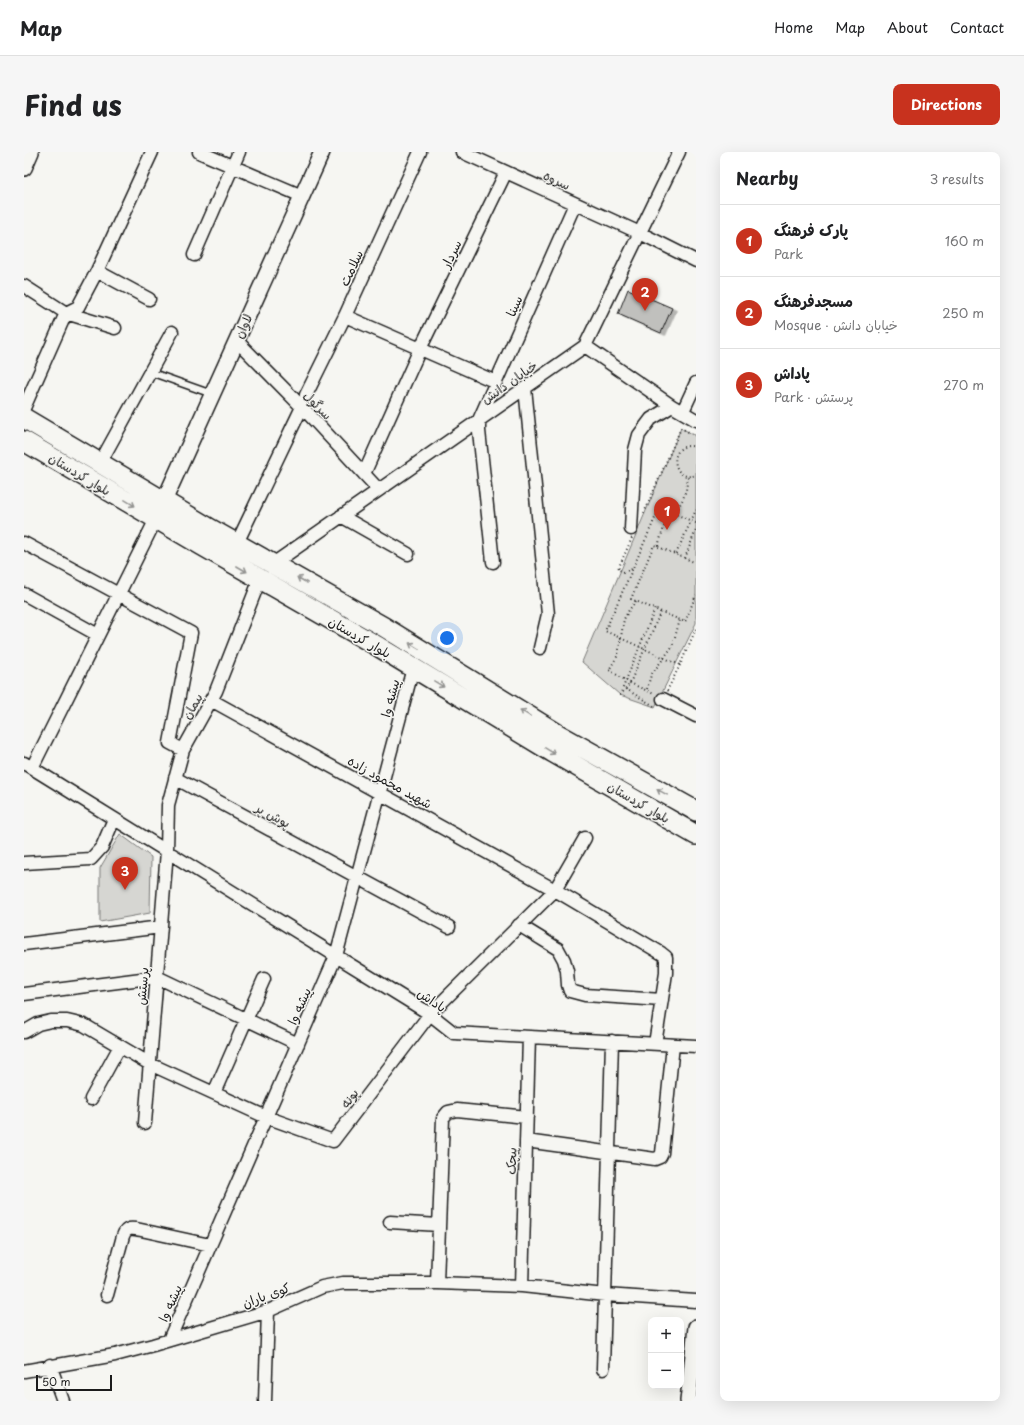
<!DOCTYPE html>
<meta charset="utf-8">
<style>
body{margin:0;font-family:"Playpen Sans","Playpen Sans Arabic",sans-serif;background:#f6f6f6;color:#202124}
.controls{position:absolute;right:12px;bottom:12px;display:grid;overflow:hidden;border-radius:8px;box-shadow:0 4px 16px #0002}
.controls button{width:36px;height:36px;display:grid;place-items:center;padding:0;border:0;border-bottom:1px solid #e0e0e0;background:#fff;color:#202124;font:20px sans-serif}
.scale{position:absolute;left:12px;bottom:10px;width:76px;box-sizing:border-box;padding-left:4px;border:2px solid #1c1c1c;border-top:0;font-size:11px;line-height:14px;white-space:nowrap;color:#1c1c1c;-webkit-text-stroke:3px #f6f6f2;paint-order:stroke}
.you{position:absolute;left:423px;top:486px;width:14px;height:14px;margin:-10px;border:3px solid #fff;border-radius:50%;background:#1a73e8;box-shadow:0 0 0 6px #1a73e833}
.badge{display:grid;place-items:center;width:26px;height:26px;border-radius:50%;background:#c8321e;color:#fff;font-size:13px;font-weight:700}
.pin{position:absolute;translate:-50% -33px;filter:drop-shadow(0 1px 2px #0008)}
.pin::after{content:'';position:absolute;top:21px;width:14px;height:12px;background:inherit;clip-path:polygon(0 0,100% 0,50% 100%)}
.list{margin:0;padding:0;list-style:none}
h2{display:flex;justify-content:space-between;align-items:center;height:52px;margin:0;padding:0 16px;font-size:17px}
h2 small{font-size:13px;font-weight:400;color:#757577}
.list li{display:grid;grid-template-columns:26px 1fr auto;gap:12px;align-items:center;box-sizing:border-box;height:72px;padding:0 16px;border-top:1px solid #e0e0e0}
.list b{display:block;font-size:15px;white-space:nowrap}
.list p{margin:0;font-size:13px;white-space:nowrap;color:#757577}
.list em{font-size:13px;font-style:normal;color:#757577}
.map{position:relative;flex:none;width:672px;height:1249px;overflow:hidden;border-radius:8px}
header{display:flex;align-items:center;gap:24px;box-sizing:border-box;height:56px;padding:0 20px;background:#fff;border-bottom:1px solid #e0e0e0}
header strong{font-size:19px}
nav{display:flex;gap:22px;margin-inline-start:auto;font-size:14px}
.intro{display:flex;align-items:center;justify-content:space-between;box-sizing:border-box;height:96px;padding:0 24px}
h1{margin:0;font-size:28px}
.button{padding:10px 18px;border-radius:8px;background:#c8321e;color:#fff;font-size:14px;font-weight:700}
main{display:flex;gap:24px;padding:0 24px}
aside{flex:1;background:#fff;border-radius:8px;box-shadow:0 4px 16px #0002}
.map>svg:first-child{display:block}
.green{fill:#d6d6d2;stroke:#797977}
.building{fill:#c0c0bd;stroke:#1c1c1c;filter:url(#shadow)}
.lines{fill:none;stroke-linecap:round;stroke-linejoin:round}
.service-casing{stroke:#1c1c1c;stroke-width:9}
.minor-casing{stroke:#1c1c1c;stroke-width:15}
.tertiary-casing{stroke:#1c1c1c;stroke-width:18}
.primary-casing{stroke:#1c1c1c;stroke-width:22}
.path{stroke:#1c1c1c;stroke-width:2;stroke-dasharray:1 3;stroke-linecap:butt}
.service{stroke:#f6f6f2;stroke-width:6}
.minor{stroke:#f6f6f2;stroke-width:12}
.tertiary{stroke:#f6f6f2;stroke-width:15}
.primary{stroke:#f6f6f2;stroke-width:19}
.oneway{stroke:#949492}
.labels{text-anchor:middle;stroke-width:3;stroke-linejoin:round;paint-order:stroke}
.street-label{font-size:13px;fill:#1c1c1c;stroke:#f6f6f2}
</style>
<header>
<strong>Map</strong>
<nav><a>Home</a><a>Map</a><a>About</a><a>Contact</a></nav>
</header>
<div class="intro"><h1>Find us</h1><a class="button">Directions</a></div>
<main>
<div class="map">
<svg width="672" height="1249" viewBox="0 0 672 1249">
<defs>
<filter id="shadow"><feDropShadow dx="4.5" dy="2.5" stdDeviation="0" flood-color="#0004"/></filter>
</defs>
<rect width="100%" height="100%" fill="#f6f6f2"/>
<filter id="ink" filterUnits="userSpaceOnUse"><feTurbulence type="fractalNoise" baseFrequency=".025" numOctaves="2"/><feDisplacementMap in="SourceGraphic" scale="8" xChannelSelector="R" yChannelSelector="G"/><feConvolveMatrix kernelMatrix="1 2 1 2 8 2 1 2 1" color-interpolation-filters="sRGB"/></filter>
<g filter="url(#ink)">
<!-- green -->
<path class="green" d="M 657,276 L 672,284 L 672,471 L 631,555 L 596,543 L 558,510 Z
M 96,682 L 127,705 L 126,761 L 76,770 L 76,716 Z"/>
<!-- building -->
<path class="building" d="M 604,137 L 648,156 L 637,181 L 594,162 Z"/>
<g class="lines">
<defs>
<path id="service" d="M 126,220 L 188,242"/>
<path id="minor" d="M 175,0 L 278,44
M 438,0 L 616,81 L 672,109
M 170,103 L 215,0
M 73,119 L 125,147
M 0,134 L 42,161 L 91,176
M 321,164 L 472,230
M 212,188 L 278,255 L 355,338
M 561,194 L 648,254 L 672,268
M 501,236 L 524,462 L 516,496
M 282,243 L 321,164 L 396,0
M 0,256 L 42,161 L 54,155 L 73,119 L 128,0
M 659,259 L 672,231
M 76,311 L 148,180
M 340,322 L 396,197 L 482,20
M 317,364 L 384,402
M 607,377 L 611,298 L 615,283 L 627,267 L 648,254
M 0,391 L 167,481 L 146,591 L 159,598
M 213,391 L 278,255
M 469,410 L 455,279 L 455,268 L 551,52
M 249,412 L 561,194 L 655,0
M 0,442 L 74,483
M 639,547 L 672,564
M 187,548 L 531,738 L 637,801 L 642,805 L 642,821 L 631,892
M 0,611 L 406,862 L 430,881 L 672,894
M 8,616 L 132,367
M 151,626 L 425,775
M 0,711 L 67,707 L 78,695 L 90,667
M 495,773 L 534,797 L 540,808 L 543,819 L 544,833 L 546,839 L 561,843 L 638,848
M 0,792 L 137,775
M 0,842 L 133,825 L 274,892
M 0,880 L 14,872 L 27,869 L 43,869 L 60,873 L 126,912 L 242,965 L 309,989 L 406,862 L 531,738 L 561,686
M 190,941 L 240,827
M 67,947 L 96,894
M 121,971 L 143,699 L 144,653 L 159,598 L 192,539 L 236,427
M 502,989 L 631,1007 L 636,1005 L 638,1001 L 649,893
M 366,1070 L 415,1073
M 413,1131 L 419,966 L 424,960 L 433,958 L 503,965
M 498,1134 L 505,885
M 83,1143 L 99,1084 C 102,1075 108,1076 117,1078 L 186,1093
M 145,1188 L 312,804 L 389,516
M 26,1213 L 39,1249
M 579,1217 L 588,889
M 0,1219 L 91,1203 L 129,1193 L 244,1159 L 298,1135 L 319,1131 L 413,1131 L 498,1134 L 581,1143 L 672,1149
M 241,1249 L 244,1159"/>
<path id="tertiary" d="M 0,16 L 7,0
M 140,349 L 298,0
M 664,1249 L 672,1175"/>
<path id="primary" d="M 0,266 L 185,376 L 360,475 L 534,582 L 672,659
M 0,289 L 177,393 L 355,495 L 528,600 L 672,683"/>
</defs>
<!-- service casing -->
<use href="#service" class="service-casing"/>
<!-- minor casing -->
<use href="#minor" class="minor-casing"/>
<!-- tertiary casing -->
<use href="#tertiary" class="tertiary-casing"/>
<!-- primary casing -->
<use href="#primary" class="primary-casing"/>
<!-- path -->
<path class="path" d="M 672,295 C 643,287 646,332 672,323
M 620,361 L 657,276 L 672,284
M 672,371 L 636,355 L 581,479 L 656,513 L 672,477
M 608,386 L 594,417 L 599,420 L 608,417
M 634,394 L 641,372 L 651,361 L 659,347 L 662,338 L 664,325
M 652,402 L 672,358
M 661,406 L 672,378
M 672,411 L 630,393 L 607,447 L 661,470 L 672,443
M 612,449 L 605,458 L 600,467 L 594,503 L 585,518 L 606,531 L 630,542
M 602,537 L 596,543 L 631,457
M 623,537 L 627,523 L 648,495 L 656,468
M 643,539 L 656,513
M 630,554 L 602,537 L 606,531 L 637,459"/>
<!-- service -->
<use href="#service" class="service"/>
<!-- minor -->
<use href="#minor" class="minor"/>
<!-- tertiary -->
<use href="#tertiary" class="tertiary"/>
<!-- primary -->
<use href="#primary" class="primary"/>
</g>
<!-- one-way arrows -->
<defs><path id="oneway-shaft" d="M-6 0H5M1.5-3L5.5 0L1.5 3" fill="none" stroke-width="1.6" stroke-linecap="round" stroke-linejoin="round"/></defs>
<g class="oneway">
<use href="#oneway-shaft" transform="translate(106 351) rotate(31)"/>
<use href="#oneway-shaft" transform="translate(218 417) rotate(30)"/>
<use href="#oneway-shaft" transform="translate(278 428) rotate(-150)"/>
<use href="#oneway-shaft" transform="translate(390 494) rotate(-148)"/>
<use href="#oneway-shaft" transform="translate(415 532) rotate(31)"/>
<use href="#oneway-shaft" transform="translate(501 561) rotate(-148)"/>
<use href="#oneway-shaft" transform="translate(526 599) rotate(31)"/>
<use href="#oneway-shaft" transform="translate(638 640) rotate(-151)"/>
</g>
</g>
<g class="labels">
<!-- street labels -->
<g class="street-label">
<text transform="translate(533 28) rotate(25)" y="5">سروه</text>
<text transform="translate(427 102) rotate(-64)" y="5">سردار</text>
<text transform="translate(327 116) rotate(-65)" y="5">سلامت</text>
<text transform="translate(490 154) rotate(-66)" y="5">سینا</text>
<text transform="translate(219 174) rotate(-66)" y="5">لاوان</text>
<text transform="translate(485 230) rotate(-35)" y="5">خیابان دانش</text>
<text transform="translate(294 253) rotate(46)" y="5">سرگول</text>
<text transform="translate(56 322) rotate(31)" y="5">بلوار کردستان</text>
<text transform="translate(336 485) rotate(30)" y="5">بلوار کردستان</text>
<text transform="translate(366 546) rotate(-75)" y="5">پیشه وا</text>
<text transform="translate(168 554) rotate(-60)" y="5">پیمان</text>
<text transform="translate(366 630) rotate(29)" y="5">شهید محمود زاده</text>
<text transform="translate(615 650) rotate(30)" y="5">بلوار کردستان</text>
<text transform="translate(249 663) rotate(28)" y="5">پوش پر</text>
<text transform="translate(118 834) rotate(-85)" y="5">پرستش</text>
<text transform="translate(408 848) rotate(34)" y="5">پاداش</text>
<text transform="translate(275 854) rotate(-66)" y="5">پیشه وا</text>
<text transform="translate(325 946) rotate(-53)" y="5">پونه</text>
<text transform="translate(487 1009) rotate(-88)" y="5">پیچک</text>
<text transform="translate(242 1143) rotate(-20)" y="5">کوی باران</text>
<text transform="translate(146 1151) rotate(-66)" y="5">پیشه وا</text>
</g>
</g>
</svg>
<div class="controls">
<button>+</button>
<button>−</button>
</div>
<div class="scale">50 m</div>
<div class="you"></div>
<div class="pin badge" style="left:643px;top:378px">1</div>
<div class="pin badge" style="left:621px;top:159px">2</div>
<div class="pin badge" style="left:101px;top:738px">3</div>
</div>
<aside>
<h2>Nearby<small>3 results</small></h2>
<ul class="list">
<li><span class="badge">1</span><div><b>پارک فرهنگ</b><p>Park</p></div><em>160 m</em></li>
<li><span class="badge">2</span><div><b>مسجدفرهنگ</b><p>Mosque · خیابان دانش</p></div><em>250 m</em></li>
<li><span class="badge">3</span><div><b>پاداش</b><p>Park · پرستش</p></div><em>270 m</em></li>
</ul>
</aside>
</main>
